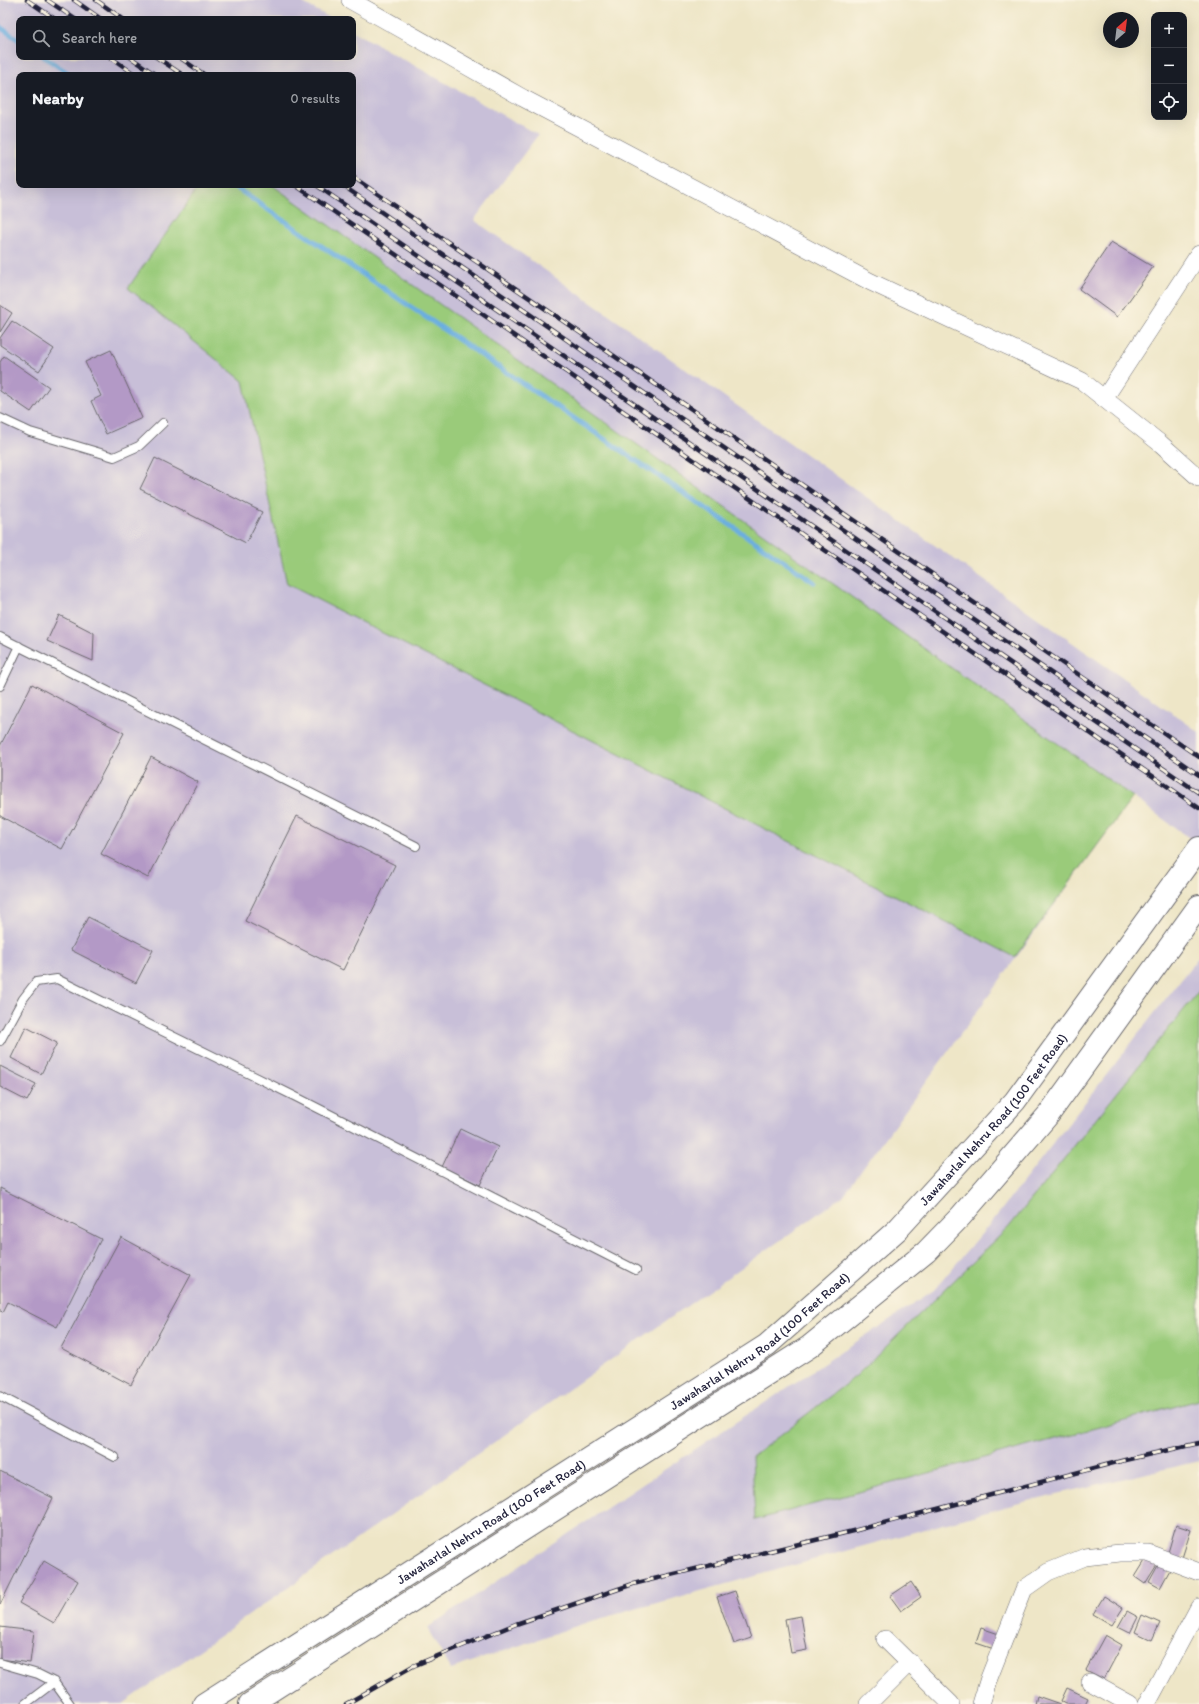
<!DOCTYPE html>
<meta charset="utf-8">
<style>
body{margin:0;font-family:Itim,sans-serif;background:#20242c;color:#f1f3f6}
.controls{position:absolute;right:12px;top:12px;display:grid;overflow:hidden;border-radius:8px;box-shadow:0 4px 16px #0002}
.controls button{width:36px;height:36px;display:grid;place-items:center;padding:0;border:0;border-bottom:1px solid #363941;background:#171b24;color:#f1f3f6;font:20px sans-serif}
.compass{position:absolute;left:1103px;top:12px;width:36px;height:36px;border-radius:50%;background:#171b24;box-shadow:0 4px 16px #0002;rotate:28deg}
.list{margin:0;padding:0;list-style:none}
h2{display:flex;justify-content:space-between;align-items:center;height:52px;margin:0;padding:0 16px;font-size:17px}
h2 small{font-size:13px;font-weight:400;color:#9ea1a6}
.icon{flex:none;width:22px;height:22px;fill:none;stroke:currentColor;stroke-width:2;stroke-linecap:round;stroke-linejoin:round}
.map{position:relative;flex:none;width:1199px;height:1704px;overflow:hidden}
.search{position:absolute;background:#171b24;box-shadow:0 4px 16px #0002;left:16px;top:16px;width:340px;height:44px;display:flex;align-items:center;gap:10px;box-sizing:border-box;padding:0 14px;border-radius:8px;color:#9ea1a6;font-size:15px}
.panel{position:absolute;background:#171b24;box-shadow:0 4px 16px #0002;left:16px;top:72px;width:340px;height:116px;border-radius:8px}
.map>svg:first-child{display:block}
.industrial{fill:#c8bfd8;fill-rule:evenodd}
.green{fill:#9acb7a;stroke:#5e765a}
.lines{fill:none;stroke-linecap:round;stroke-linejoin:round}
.stream{stroke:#6baee0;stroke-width:5}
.building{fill:#b399c6}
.service-casing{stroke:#69676c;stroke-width:10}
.minor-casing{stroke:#69676c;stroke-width:18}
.primary-casing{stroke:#69676c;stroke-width:24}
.service{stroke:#fff;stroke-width:8}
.minor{stroke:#fff;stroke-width:17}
.primary{stroke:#fff;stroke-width:22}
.rail-casing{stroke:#22223b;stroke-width:4.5}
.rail{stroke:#fcf5e5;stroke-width:3;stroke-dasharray:9;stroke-linecap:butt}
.labels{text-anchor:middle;stroke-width:3.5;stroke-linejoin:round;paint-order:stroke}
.street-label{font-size:13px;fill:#22223b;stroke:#fcf5e5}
</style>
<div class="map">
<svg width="1199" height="1704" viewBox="0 0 1199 1704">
<rect width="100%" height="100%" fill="#fcf5e5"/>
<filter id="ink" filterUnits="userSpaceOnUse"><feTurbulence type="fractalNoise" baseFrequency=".025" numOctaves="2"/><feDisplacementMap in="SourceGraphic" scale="8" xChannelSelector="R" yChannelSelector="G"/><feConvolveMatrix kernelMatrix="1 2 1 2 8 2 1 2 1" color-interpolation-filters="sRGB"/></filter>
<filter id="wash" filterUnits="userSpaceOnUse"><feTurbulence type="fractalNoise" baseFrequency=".012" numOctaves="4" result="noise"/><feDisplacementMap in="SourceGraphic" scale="16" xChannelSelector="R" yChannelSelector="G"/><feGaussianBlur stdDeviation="0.9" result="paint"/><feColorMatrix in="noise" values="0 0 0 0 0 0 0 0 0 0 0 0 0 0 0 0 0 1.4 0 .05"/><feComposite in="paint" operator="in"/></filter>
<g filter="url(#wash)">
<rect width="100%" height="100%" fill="#eee6c7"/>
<!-- industrial -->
<path class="industrial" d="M 0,0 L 298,0 L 332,19 L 19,19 L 19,57 L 353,57 L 353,31 L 538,135 L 474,220 L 1199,732 L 1199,845 L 1133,797 L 843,1196 L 123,1704 L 0,1704 ZM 19,75 L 353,75 L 353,185 L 19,185 Z
M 1199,956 L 1199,1461 L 1027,1501 L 588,1622 L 451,1669 L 427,1628 L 934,1290 L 995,1218 Z"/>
<!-- green -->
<path class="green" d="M 200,185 L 272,185 L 1133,797 L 1015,957 L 287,584 L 243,381 L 128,288 Z
M 1199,991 L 1199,1400 L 755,1520 L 752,1457 L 856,1376 L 1009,1227 Z"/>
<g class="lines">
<!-- stream -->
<path class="stream" d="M 0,27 L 19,40
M 44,57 L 71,75
M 232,185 L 814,582"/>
</g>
<g id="blocks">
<!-- building -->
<path class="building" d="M 1111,242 L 1153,267 L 1117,317 L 1079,289 Z
M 0,305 L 12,313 L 0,332 Z
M 12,321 L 54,349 L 39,371 L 0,345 L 0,338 Z
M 111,350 L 142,418 L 106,434 L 91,401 L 101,396 L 85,362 Z
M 4,356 L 49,387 L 31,412 L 0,391 L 0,362 Z
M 155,458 L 262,512 L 246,543 L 140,489 Z
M 59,615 L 94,633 L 93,661 L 47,641 Z
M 32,684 L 124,733 L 62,849 L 0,816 L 0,746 Z
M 151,757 L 198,782 L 148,878 L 101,854 Z
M 297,816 L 395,865 L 343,970 L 245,921 Z
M 88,917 L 153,950 L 136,983 L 71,950 Z
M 26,1027 L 57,1043 L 41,1074 L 11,1058 Z
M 0,1066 L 36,1084 L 27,1101 L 0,1087 Z
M 460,1129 L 498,1147 L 480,1185 L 442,1167 Z
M 0,1188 L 101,1239 L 57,1327 L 8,1302 L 3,1312 L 0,1311 Z
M 121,1237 L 191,1275 L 131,1385 L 61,1348 Z
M 0,1471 L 53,1498 L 0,1605 Z
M 1176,1525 L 1191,1530 L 1181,1561 L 1167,1556 Z
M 1148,1556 L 1158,1563 L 1145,1584 L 1135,1577 Z
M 1161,1560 L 1172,1566 L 1160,1588 L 1149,1582 Z
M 44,1561 L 78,1581 L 54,1623 L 19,1603 Z
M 911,1582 L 921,1597 L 901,1611 L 890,1596 Z
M 735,1591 L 751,1638 L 734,1644 L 717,1597 Z
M 1104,1596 L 1123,1608 L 1112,1625 L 1093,1614 Z
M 1127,1611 L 1138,1617 L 1130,1633 L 1118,1627 Z
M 1142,1615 L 1160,1623 L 1152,1640 L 1135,1632 Z
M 801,1616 L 807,1650 L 791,1653 L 785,1619 Z
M 0,1627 L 34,1631 L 30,1663 L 0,1659 Z
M 981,1628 L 999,1634 L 994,1649 L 976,1643 Z
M 1105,1635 L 1122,1645 L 1104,1679 L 1086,1670 Z
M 1067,1688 L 1088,1698 L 1085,1704 L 1066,1704 L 1061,1701 Z
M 1037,1696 L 1060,1704 L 1035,1704 Z"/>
</g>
</g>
<g filter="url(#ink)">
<use href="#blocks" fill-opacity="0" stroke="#69676c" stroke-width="1"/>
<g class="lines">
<defs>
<path id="service" d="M 0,418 L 30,432 L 114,457 L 139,446 L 163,423
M 0,637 L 416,846
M 0,686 L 19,646
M 0,1041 L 23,999 L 36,982 L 57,979 L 296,1097 L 636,1270
M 0,1396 L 115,1457
M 0,1663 L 38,1674 L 54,1682 L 70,1704
M 25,1704 L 54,1682"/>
<path id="minor" d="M 350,0 L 523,98 L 871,282 L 1082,381 L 1161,444 L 1199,478
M 1104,399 L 1199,254
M 885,1639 L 951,1704
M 1090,1682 L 1130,1704
M 868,1704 L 910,1662
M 981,1704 L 989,1678 L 1024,1589 L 1048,1572 L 1085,1557 L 1120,1553 L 1148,1553 L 1199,1572
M 1147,1704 L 1199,1607"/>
<g id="primary">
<path id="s1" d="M 204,1704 L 767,1345 L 897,1230 L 1015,1101 L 1199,848"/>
<path d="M 250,1704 L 809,1347 L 926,1252 L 961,1216 L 1049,1114 L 1199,906"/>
</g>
</defs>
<!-- service casing -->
<use href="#service" class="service-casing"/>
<!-- minor casing -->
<use href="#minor" class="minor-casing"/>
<!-- primary casing -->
<use href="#primary" class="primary-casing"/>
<!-- service -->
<use href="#service" class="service"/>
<!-- minor -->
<use href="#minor" class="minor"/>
<!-- primary -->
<use href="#primary" class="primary"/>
<defs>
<path id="rail" d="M 27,0 L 55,19
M 47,0 L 75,19
M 74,0 L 101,19
M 96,0 L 123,19
M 110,57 L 136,75
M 130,57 L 156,75
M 156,57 L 183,75
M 179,57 L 205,75
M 353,177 L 1199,757
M 295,185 L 1199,808
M 316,185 L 1199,793
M 342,185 L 1199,775
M 346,1704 L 413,1666 L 516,1624 L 633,1584 L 857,1530 L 1125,1460 L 1199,1443"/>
</defs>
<!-- rail casing -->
<use href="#rail" class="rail-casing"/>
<!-- rail -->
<use href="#rail" class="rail"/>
</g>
</g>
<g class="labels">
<!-- street labels -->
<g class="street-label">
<text dy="5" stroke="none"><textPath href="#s1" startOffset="988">Jawaharlal Nehru Road (100 Feet Road)</textPath></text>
<text dy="5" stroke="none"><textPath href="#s1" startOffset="664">Jawaharlal Nehru Road (100 Feet Road)</textPath></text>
<text dy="5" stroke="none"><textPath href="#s1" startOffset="340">Jawaharlal Nehru Road (100 Feet Road)</textPath></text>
</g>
</g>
</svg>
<div class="controls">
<button>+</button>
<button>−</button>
<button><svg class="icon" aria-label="locate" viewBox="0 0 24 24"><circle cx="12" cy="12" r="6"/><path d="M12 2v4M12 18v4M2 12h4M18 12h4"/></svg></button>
</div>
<svg class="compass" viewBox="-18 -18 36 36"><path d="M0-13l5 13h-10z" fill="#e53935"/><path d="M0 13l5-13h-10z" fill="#9ea1a6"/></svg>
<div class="search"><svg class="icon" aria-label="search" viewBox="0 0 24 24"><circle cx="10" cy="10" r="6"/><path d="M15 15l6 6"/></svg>Search here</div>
<section class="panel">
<h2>Nearby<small>0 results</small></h2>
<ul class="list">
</ul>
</section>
</div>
